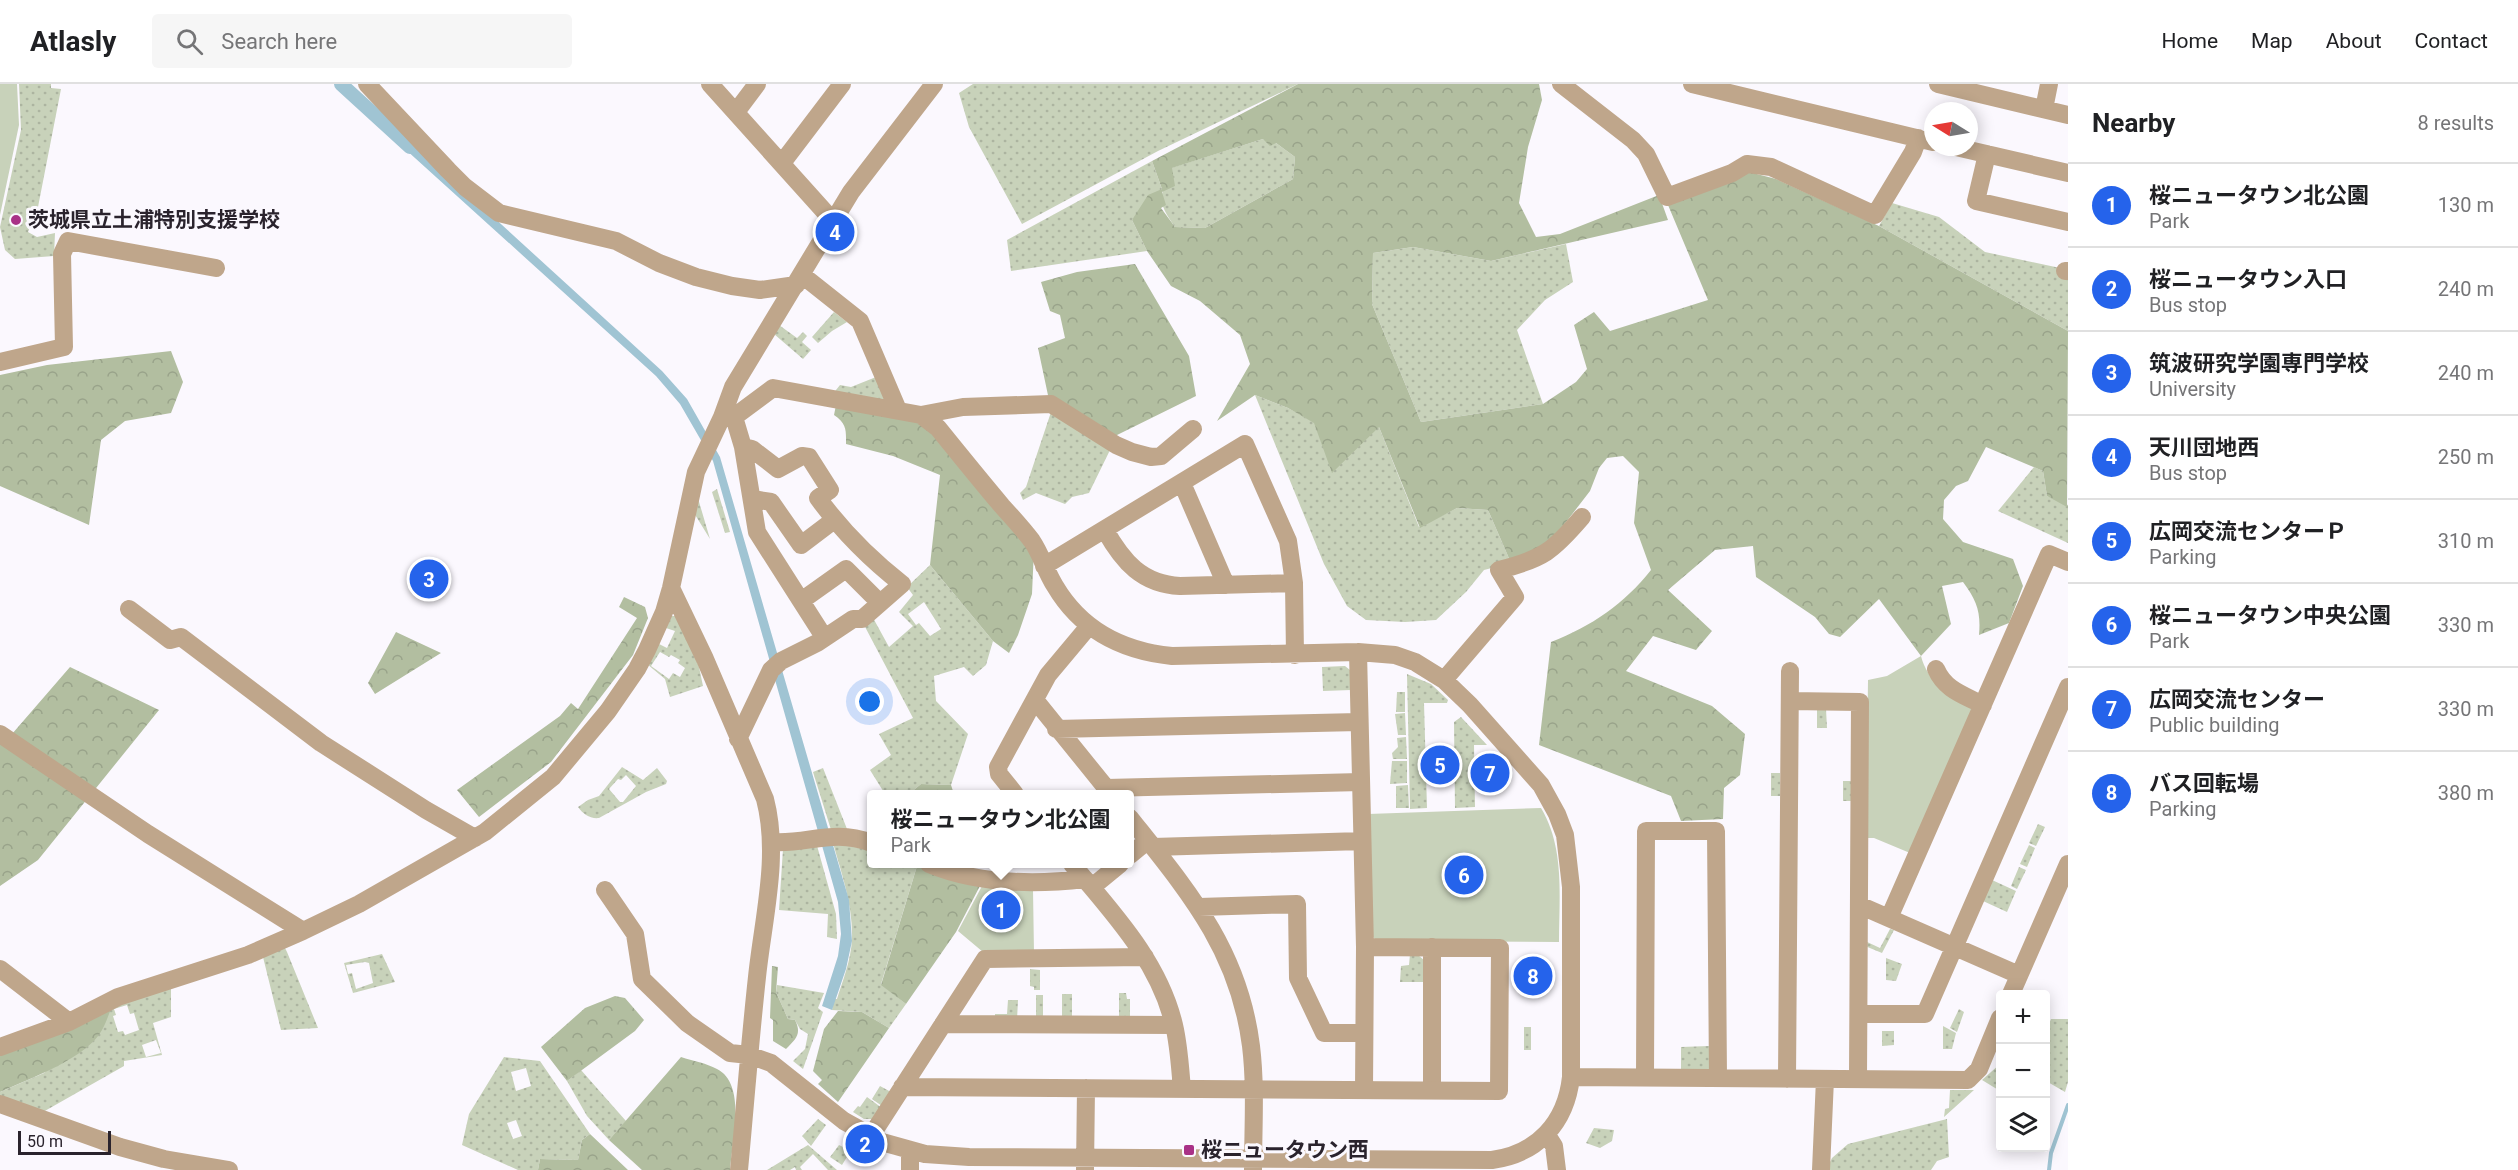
<!DOCTYPE html>
<meta charset="utf-8">
<style>
body{margin:0;font-family:Roboto,"Noto Sans JP",sans-serif;background:#f6f6f6;color:#202124}
.controls{position:absolute;right:18px;bottom:18px;display:grid;overflow:hidden;border-radius:6px;box-shadow:0 3px 15px #0003}
.controls button{width:54px;height:54px;display:grid;place-items:center;padding:0;border:0;border-bottom:2px solid #e0e0e0;background:#fff;color:#202124;font:30px sans-serif}
.compass{position:absolute;left:1924px;top:18px;width:54px;height:54px;border-radius:50%;background:#fff;box-shadow:0 3px 15px #0003;rotate:281deg}
.scale{position:absolute;left:18px;bottom:15px;width:93px;box-sizing:border-box;padding-left:6px;border:3px solid #2a232d;border-top:0;font-size:16px;line-height:21px;white-space:nowrap;color:#2a232d;-webkit-text-stroke:4px #fbf8fe;paint-order:stroke}
.you{position:absolute;left:870px;top:618px;width:21px;height:21px;margin:-15px;border:4px solid #fff;border-radius:50%;background:#1a73e8;box-shadow:0 0 0 9px #1a73e833}
.badge{display:grid;place-items:center;width:39px;height:39px;border-radius:50%;background:#2563eb;color:#fff;font-size:20px;font-weight:700}
.pin{position:absolute;translate:-50% -50%;border:3px solid #fff;box-shadow:0 2px 6px #0006}
.popup{position:absolute;left:867px;top:706px;width:267px;height:78px;box-sizing:border-box;display:grid;place-content:center;border-radius:6px;background:#fff;filter:drop-shadow(0 2px 4px #0005);font-size:20px;white-space:nowrap;color:#757577}
.popup b{font-size:22px;color:#202124}
.popup::after{content:'';position:absolute;left:50%;top:100%;margin-left:-12px;border:12px solid transparent;border-top-color:#fff}
.list{margin:0;padding:0;list-style:none}
h2{display:flex;justify-content:space-between;align-items:center;height:78px;margin:0;padding:0 24px;font-size:26px}
h2 small{font-size:20px;font-weight:400;color:#757577}
.list li{display:grid;grid-template-columns:39px 1fr auto;gap:18px;align-items:center;box-sizing:border-box;height:84px;padding:0 24px;border-top:2px solid #e0e0e0}
.list b{display:block;font-size:22px;white-space:nowrap}
.list p{margin:0;font-size:20px;white-space:nowrap;color:#757577}
.list em{font-size:20px;font-style:normal;color:#757577}
.icon{flex:none;width:33px;height:33px;fill:none;stroke:currentColor;stroke-width:2;stroke-linecap:round;stroke-linejoin:round}
.map{position:relative;flex:none;width:2068px;height:1086px;overflow:hidden}
header{display:flex;align-items:center;gap:36px;box-sizing:border-box;height:84px;padding:0 30px;background:#fff;border-bottom:2px solid #e0e0e0}
header strong{font-size:28px}
nav{display:flex;gap:33px;margin-inline-start:auto;font-size:21px}
.search{width:420px;height:54px;background:#f6f6f6;display:flex;align-items:center;gap:15px;box-sizing:border-box;padding:0 21px;border-radius:6px;color:#757577;font-size:22px}
main{display:flex}
aside{flex:1;background:#fff}
.map>svg:first-child{display:block}
.grass{fill:url(#grass-dots);fill-rule:evenodd}
.forest{fill:url(#forest-crowns);fill-rule:evenodd}
.park{fill:#c8d2ba}
.water{fill:#a0c4d3}
.lines{fill:none;stroke-linecap:round;stroke-linejoin:round}
.stream{stroke:#a0c4d3;stroke-width:4}
.canal{stroke:#a0c4d3;stroke-width:14}
.minor{stroke:#bfa68b;stroke-width:18}
.poi-dot{fill:#a93187;stroke:#fbf8fe;stroke-width:2}
.labels{text-anchor:middle;stroke-width:6;stroke-linejoin:round;paint-order:stroke}
.poi-label{font-size:21px;font-weight:bold;fill:#2a232d;stroke:#fbf8fe;text-anchor:start}
</style>
<header>
<strong>Atlasly</strong>
<div class="search"><svg class="icon" aria-label="search" viewBox="0 0 24 24"><circle cx="10" cy="10" r="6"/><path d="M15 15l6 6"/></svg>Search here</div>
<nav><a>Home</a><a>Map</a><a>About</a><a>Contact</a></nav>
</header>
<main>
<div class="map">
<svg width="2068" height="1086" viewBox="0 0 2068 1086">
<defs>
<pattern id="grass-dots" width="8" height="8" patternUnits="userSpaceOnUse" patternTransform="scale(1.5)"><rect width="8" height="8" fill="#c8d2ba"/><path d="M2 2h.1M6 6h.1" fill="none" stroke="#acb4a0" stroke-width="1.8" stroke-linecap="round"/></pattern>
<pattern id="forest-crowns" width="20" height="18" patternUnits="userSpaceOnUse" patternTransform="scale(1.5)"><rect width="20" height="18" fill="#b2bea0"/><path d="M2 6a3 3 0 1 1 6 0M12 15a3 3 0 1 1 6 0" fill="none" stroke="#99a38a"/></pattern>
</defs>
<rect width="100%" height="100%" fill="#fbf8fe"/>
<!-- grass -->
<path class="grass" d="M 19,0 L 51,0 L 51,4 L 61,5 L 38,123 L 28,148 L 37,153 L 55,149 L 54,172 L 15,175 L 5,166 L 0,143 L 21,46 Z
M 973,0 L 1298,0 L 1158,67 L 1022,140 L 969,43 L 959,9 Z
M 1263,55 L 1276,59 L 1295,73 L 1293,95 L 1205,144 L 1175,143 C 1156,116 1160,114 1171,84 Z
M 1152,77 L 1162,105 L 1132,136 L 1147,167 L 1011,187 L 1007,156 Z
M 1892,119 L 1939,133 L 1985,168 L 2060,184 L 2068,192 L 2068,247 L 1879,142 Z
M 1566,160 L 1573,198 L 1545,216 L 1517,246 L 1543,320 L 1421,338 L 1372,220 L 1373,169 L 1413,163 L 1491,177 Z
M 834,228 L 847,238 L 832,247 L 818,259 L 812,253 Z
M 779,241 L 797,254 L 803,248 L 807,252 L 802,258 L 811,266 L 803,275 L 774,250 Z
M 876,293 L 887,318 L 832,311 L 840,301 L 851,303 Z
M 1255,311 L 1288,324 L 1314,338 L 1379,343 L 1419,443 L 1457,424 L 1488,426 L 1511,479 L 1484,486 L 1466,508 L 1436,536 L 1405,538 L 1366,536 L 1347,522 L 1324,480 Z
M 1051,328 L 1111,364 L 1089,409 L 1072,413 L 1065,420 L 1036,409 L 1023,416 L 1020,409 L 1026,403 Z
M 2034,383 L 2043,387 L 2047,412 L 2068,421 L 2068,459 L 1998,427 Z
M 717,405 L 730,448 L 725,449 L 712,408 Z
M 697,411 L 710,455 L 694,429 Z
M 930,481 L 993,557 L 986,581 L 973,592 L 964,583 L 934,592 L 936,617 L 968,650 L 951,701 L 921,700 L 909,710 L 885,710 L 870,686 L 891,671 L 879,650 L 913,634 L 863,539 L 872,532 L 889,563 L 913,542 L 899,528 L 913,511 L 907,503 ZM 924,518 L 941,545 L 930,552 L 919,539 L 916,541 L 908,530 Z
M 667,532 L 679,532 L 699,583 L 703,602 L 670,613 L 665,595 L 647,580 ZM 666,544 L 675,547 L 667,564 L 659,560 ZM 660,568 L 669,573 L 671,571 L 680,576 L 678,579 L 685,584 L 680,593 L 673,589 L 669,595 L 651,582 Z
M 1345,582 L 1350,586 L 1351,606 L 1323,607 L 1322,583 Z
M 1407,590 L 1431,600 L 1448,616 L 1447,619 L 1424,619 L 1427,724 L 1410,725 Z
M 1397,608 L 1405,608 L 1405,628 L 1396,628 Z
M 1817,625 L 1826,625 L 1827,644 L 1817,644 Z
M 1405,629 L 1406,651 L 1398,651 L 1395,630 Z
M 1461,633 L 1487,661 L 1474,661 L 1475,723 L 1455,724 L 1454,638 Z
M 1406,653 L 1407,675 L 1393,675 L 1392,669 L 1398,663 L 1397,654 Z
M 1392,677 L 1407,677 L 1407,699 L 1390,700 Z
M 622,683 L 643,696 L 657,684 L 667,697 L 666,700 L 646,708 L 599,734 C 590,735 583,730 578,723 L 588,716 L 599,712 ZM 626,691 L 636,702 L 623,718 L 620,718 L 609,705 L 618,695 L 621,696 Z
M 823,684 L 847,745 L 832,749 L 813,688 Z
M 1771,689 L 1780,689 L 1780,712 L 1771,712 Z
M 1843,697 L 1852,697 L 1851,717 L 1843,717 Z
M 1408,701 L 1409,724 L 1396,724 L 1396,702 Z
M 2038,740 L 2045,743 L 2036,762 L 2029,759 Z
M 816,758 L 836,830 L 837,855 L 827,853 L 828,830 L 779,826 L 783,765 Z
M 833,759 L 872,766 L 872,780 L 910,780 L 917,782 L 881,900 L 906,920 L 889,944 L 862,928 L 832,926 L 834,915 L 837,915 C 843,896 851,876 852,855 C 853,822 842,791 833,759 Z
M 2029,761 L 2035,764 L 2027,783 L 2020,780 Z
M 2019,783 L 2026,786 L 2017,805 L 2011,802 Z
M 1992,796 L 2016,807 L 2007,828 L 1983,817 Z
M 1890,845 L 1894,846 L 1882,869 L 1865,862 L 1865,857 L 1880,864 Z
M 283,860 L 287,868 L 318,944 L 281,946 L 263,873 Z
M 382,870 L 395,898 L 353,909 L 344,879 ZM 365,878 L 369,879 L 373,899 L 356,905 L 352,889 L 348,890 L 346,881 Z
M 1410,870 L 1418,871 L 1425,877 L 1424,898 L 1400,898 L 1401,882 L 1409,881 Z
M 1886,874 L 1902,880 L 1896,897 L 1886,896 Z
M 1030,885 L 1040,886 L 1040,906 L 1034,906 L 1034,903 L 1030,902 Z
M 171,901 L 171,933 L 153,939 L 162,971 L 124,977 L 124,982 L 43,1028 L 0,1012 L 0,1008 L 44,989 L 111,925 ZM 127,921 L 130,930 L 134,929 L 139,946 L 125,951 L 123,947 L 118,948 L 113,932 L 116,931 L 114,925 ZM 156,956 L 161,969 L 146,973 L 142,961 Z
M 777,901 L 824,909 L 818,924 L 823,928 L 803,985 L 793,977 L 805,965 L 808,950 L 800,945 L 795,936 L 788,935 L 776,908 Z
M 1119,909 L 1126,909 L 1127,915 L 1130,915 L 1130,933 L 1119,933 Z
M 1062,910 L 1072,910 L 1072,934 L 1062,934 Z
M 1036,911 L 1043,911 L 1043,934 L 1036,934 Z
M 1008,916 L 1018,916 L 1017,936 L 995,935 L 995,930 L 1007,930 Z
M 1959,925 L 1964,928 L 1957,948 L 1950,944 Z
M 2051,935 L 2068,935 L 2068,998 L 2065,1008 L 2046,997 L 2046,947 Z
M 1943,942 L 1956,949 L 1952,965 L 1943,965 Z
M 1524,943 L 1531,943 L 1531,966 L 1524,966 Z
M 1882,947 L 1894,947 L 1894,961 L 1882,962 Z
M 1709,962 L 1709,985 L 1705,987 L 1681,988 L 1681,963 Z
M 504,973 L 540,977 L 590,1050 L 582,1056 L 578,1076 L 540,1075 L 538,1086 L 518,1086 L 462,1061 L 469,1030 ZM 526,984 L 531,1002 L 516,1007 L 511,988 ZM 516,1036 L 522,1052 L 513,1055 L 507,1039 Z
M 2000,980 L 2000,1007 L 1982,996 Z
M 581,986 L 626,1037 L 609,1056 L 587,1032 L 567,997 Z
M 880,1002 L 891,1008 L 882,1022 L 872,1015 Z
M 1950,1006 L 1974,1006 L 1944,1033 L 1945,1025 L 1949,1024 Z
M 867,1013 L 882,1024 L 875,1035 L 864,1035 L 853,1028 L 858,1022 L 860,1023 Z
M 818,1035 L 826,1041 L 811,1062 L 802,1052 Z
M 1947,1035 L 1949,1073 L 1937,1077 L 1931,1086 L 1826,1086 L 1832,1074 L 1848,1060 Z
M 1594,1044 L 1614,1046 L 1612,1057 L 1600,1064 L 1586,1059 Z
M 849,1055 L 853,1057 L 848,1066 L 850,1068 L 842,1081 L 830,1073 L 839,1061 L 843,1063 Z
M 808,1061 L 837,1086 L 828,1086 L 813,1070 L 800,1083 L 802,1086 L 796,1086 L 795,1083 L 790,1086 L 767,1086 Z"/>
<!-- forest -->
<path class="forest" d="M 1298,0 L 1539,0 L 1542,16 L 1528,63 L 1519,119 L 1536,153 L 1560,150 L 1659,111 L 1668,136 L 1491,177 L 1413,163 L 1373,169 L 1372,220 L 1421,338 L 1543,320 L 1576,298 L 1587,285 L 1574,241 L 1594,228 L 1610,247 L 1708,216 L 1668,121 L 1749,88 L 1776,95 L 1879,142 L 2068,247 L 2067,423 L 2047,412 L 2043,387 L 1986,363 L 1968,397 L 1956,402 L 1944,416 L 1943,435 L 1963,458 L 2013,475 L 2023,502 L 2009,539 L 1979,551 C 1981,528 1977,517 1963,498 L 1942,502 L 1951,540 L 1921,572 L 1879,515 L 1840,553 L 1829,550 L 1815,533 L 1756,493 L 1753,462 L 1715,466 L 1668,506 L 1712,547 L 1696,566 L 1653,552 L 1626,587 L 1712,622 L 1745,650 L 1740,691 L 1724,704 L 1723,735 L 1681,737 L 1671,712 L 1539,661 L 1551,558 C 1592,542 1624,520 1651,486 L 1634,439 L 1639,388 L 1623,372 L 1607,374 L 1599,384 L 1590,407 L 1550,459 L 1511,479 L 1488,426 L 1457,424 L 1420,444 L 1379,343 L 1332,389 L 1314,339 L 1288,324 L 1255,311 L 1217,337 L 1250,280 L 1240,251 L 1200,217 L 1171,202 L 1147,167 L 1132,136 L 1148,111 L 1162,105 L 1152,77 ZM 1263,55 L 1270,62 L 1276,59 L 1295,73 L 1293,95 L 1205,144 L 1175,143 L 1161,124 L 1166,121 L 1162,108 L 1175,102 L 1172,84 Z
M 1135,180 L 1189,272 L 1196,312 L 1113,353 L 1049,316 L 1038,264 L 1065,254 L 1060,231 L 1050,227 L 1041,198 L 1077,188 Z
M 171,267 L 183,298 L 171,329 L 125,337 L 101,356 L 89,441 L 0,402 L 0,291 L 47,281 Z
M 836,321 L 914,336 L 936,350 L 1034,465 L 1032,510 L 1018,551 L 1009,569 L 993,557 L 930,481 L 940,391 L 893,372 L 846,360 C 846,346 847,340 834,331 Z
M 624,513 L 645,523 L 648,534 L 633,571 L 551,678 L 479,733 L 457,706 L 560,632 L 571,619 L 578,625 L 637,534 L 619,523 Z
M 396,548 L 441,569 L 375,610 L 368,599 Z
M 70,583 L 159,626 L 38,776 L 0,802 L 0,644 L 12,650 Z
M 921,700 L 951,701 L 954,710 L 909,710 Z
M 917,782 L 981,800 L 956,848 L 906,920 L 881,901 Z
M 772,882 L 778,883 L 776,908 L 788,935 L 795,936 C 802,950 796,955 786,965 L 773,957 L 773,936 L 770,934 Z
M 615,912 L 625,914 L 644,936 L 635,947 L 567,997 L 541,963 L 585,924 Z
M 111,925 C 108,932 106,939 102,946 C 87,974 29,995 0,1008 L 0,969 Z
M 838,927 L 862,928 L 889,944 L 838,1018 L 818,1000 L 822,996 L 813,987 L 824,945 Z
M 681,973 C 693,977 706,979 717,985 C 747,1000 732,1058 730,1086 L 642,1086 L 609,1056 Z
M 590,1050 L 628,1086 L 538,1086 L 540,1075 L 578,1076 L 582,1056 Z"/>
<!-- park -->
<path class="park" d="M 0,0 L 17,0 L 19,41 L 0,131 Z
M 1921,572 C 1927,597 1948,610 1969,620 L 1973,629 L 1910,769 L 1874,754 L 1866,754 L 1868,596 L 1887,592 Z
M 1541,724 C 1565,764 1559,813 1559,858 L 1377,857 L 1370,850 L 1368,730 Z
M 982,802 L 1033,806 L 1034,869 L 983,868 L 958,847 Z"/>
<!-- water -->
<path class="water" d="M 400,48 L 662,287 L 687,315 L 720,373 L 849,816 L 852,857 L 846,885 L 832,926 L 822,922 L 838,872 L 841,850 L 838,818 L 713,377 L 680,320 L 656,292 L 394,55 Z"/>
<g class="lines">
<!-- stream -->
<path class="stream" d="M 2049,1086 L 2051,1069 L 2068,1021"/>
<!-- canal -->
<path class="canal" d="M 341,0 L 410,63"/>
<!-- minor -->
<path class="minor" d="M 367,0 L 448,86 L 465,103 L 499,129 L 616,157 L 659,179 L 696,193 L 732,202 L 760,206 L 796,201
M 710,0 L 833,137
M 1561,0 L 1633,56 L 1646,70 L 1667,113 L 1732,89 L 1747,80 L 1771,83 L 1875,131 L 1913,68 L 1918,54
M 1692,0 L 1933,58
M 1938,0 L 2068,31
M 2044,25 L 2049,0
M 736,28 L 757,0
M 1956,63 L 2068,89
M 1987,70 L 1976,117 L 2068,138
M 782,79 L 842,0
M 2065,187 L 2068,187
M 802,191 L 860,237 L 898,326
M 0,278 L 64,263 L 62,170 L 68,157 L 216,184
M 921,331 L 963,323 L 1051,320 L 1116,361 L 1132,368 L 1151,373 L 1161,372 L 1193,345
M 722,333 L 734,333 L 743,363 L 757,448 L 801,517
M 1182,399 L 1226,501
M 753,415 L 771,418 L 801,461 L 834,436
M 1105,446 C 1123,478 1142,500 1180,502 L 1294,499
M 1044,482 L 1245,360 L 1288,457 L 1294,499 L 1295,571
M 671,504 L 705,575 L 765,715 C 780,772 763,835 757,893 C 750,957 745,1022 739,1086
M 129,525 L 170,556 L 181,553 L 321,659 L 426,726 L 475,754
M 824,553 L 801,517 L 846,485 L 880,519
M 1358,568 L 1365,863 L 1364,1006
M 1936,585 C 1945,606 1964,611 1983,621
M 1444,596 L 1515,513 L 1499,486 C 1543,475 1553,467 1582,433
M 1035,616 L 1111,710
M 1790,617 L 1860,618 L 1858,995
M 1056,645 L 1359,638
M 0,650 L 148,750 L 303,847
M 738,655 L 771,586 L 781,577 L 817,559 L 853,535 L 862,535 L 902,500 C 870,475 842,447 818,414 L 830,406 L 809,373 L 802,372 L 778,385 L 752,365 L 743,363
M 1106,704 L 1361,698
M 1015,710 L 999,690 L 998,683 L 1048,591 L 1089,542
M 1130,734 C 1188,807 1239,866 1251,962 C 1256,1003 1253,1045 1253,1086
M 771,758 C 809,761 831,744 872,759
M 1153,763 L 1362,757
M 1130,771 L 1141,762
M 929,780 C 977,800 1033,801 1085,795
M 1072,780 C 1112,828 1159,877 1174,941 C 1179,962 1180,984 1182,1005
M 1092,803 L 1120,780
M 605,806 L 635,850 L 642,895 L 687,939 L 730,969 L 749,971 L 771,979 L 844,1037 L 882,1058 L 925,1070 L 969,1073 L 1492,1076 C 1537,1070 1566,1039 1571,993 L 1571,803 L 1565,751 L 1557,730 L 1541,701 L 1470,621 L 1444,596 L 1415,578 L 1395,571 L 1358,568 L 1172,572 C 1122,567 1081,546 1055,502 C 1046,488 1041,470 1032,457 C 1023,445 1012,433 1002,422 C 980,396 959,370 938,344 L 921,331 L 773,304 L 734,333
M 1859,821 L 2019,891
M 1199,823 L 1297,820 L 1298,894 L 1324,949 L 1364,949
M 1889,834 L 2049,470 L 2068,478
M 1432,863 L 1432,1006
M 0,885 L 69,938
M 2011,910 L 2068,780
M 1859,930 L 1925,930 L 2068,603
M 943,940 L 1174,941
M 0,963 L 69,938 L 118,913 L 248,871 L 303,847 L 359,820 L 485,748 L 553,693 L 608,627 L 637,585 L 647,566 L 664,528 L 671,504 L 696,388 L 722,333 L 733,303 L 851,108 L 934,0
M 1571,993 L 1968,996 L 1979,985 L 2000,934
M 1645,994 L 1646,747 L 1716,747 L 1718,994
M 1787,995 L 1790,587
M 902,1003 L 1499,1007 L 1500,864 L 1365,863
M 0,1020 L 120,1063 L 164,1075 L 229,1086
M 1547,1051 L 1554,1062 L 1557,1086
M 871,1052 L 985,875 L 1145,873
M 910,1086 L 910,1067
M 1085,1086 L 1086,1004
M 1821,1086 L 1825,995"/>
</g>
<!-- markers -->
<g class="poi-dot">
<circle cx="16" cy="136" r="6"/>
<rect x="1183" y="1060" width="12" height="12" rx="3"/>
</g>
<g class="labels">
<!-- poi labels -->
<g class="poi-label">
<text x="28" y="143">茨城県立土浦特別支援学校</text>
<text x="1201" y="1073">桜ニュータウン西</text>
</g>
</g>
</svg>
<div class="controls">
<button>+</button>
<button>−</button>
<button><svg class="icon" aria-label="layers" viewBox="0 0 24 24"><path d="M12 4l9 5-9 5-9-5zM3 14l9 5 9-5"/></svg></button>
</div>
<svg class="compass" viewBox="-18 -18 36 36"><path d="M0-13l5 13h-10z" fill="#e53935"/><path d="M0 13l5-13h-10z" fill="#757577"/></svg>
<div class="scale">50 m</div>
<div class="you"></div>
<div class="pin badge" style="left:1001px;top:826px">1</div>
<div class="popup"><b>桜ニュータウン北公園</b>Park</div>
<div class="pin badge" style="left:865px;top:1060px">2</div>
<div class="pin badge" style="left:429px;top:495px">3</div>
<div class="pin badge" style="left:835px;top:148px">4</div>
<div class="pin badge" style="left:1440px;top:681px">5</div>
<div class="pin badge" style="left:1464px;top:791px">6</div>
<div class="pin badge" style="left:1490px;top:689px">7</div>
<div class="pin badge" style="left:1533px;top:892px">8</div>
</div>
<aside>
<h2>Nearby<small>8 results</small></h2>
<ul class="list">
<li><span class="badge">1</span><div><b>桜ニュータウン北公園</b><p>Park</p></div><em>130 m</em></li>
<li><span class="badge">2</span><div><b>桜ニュータウン入口</b><p>Bus stop</p></div><em>240 m</em></li>
<li><span class="badge">3</span><div><b>筑波研究学園専門学校</b><p>University</p></div><em>240 m</em></li>
<li><span class="badge">4</span><div><b>天川団地西</b><p>Bus stop</p></div><em>250 m</em></li>
<li><span class="badge">5</span><div><b>広岡交流センターＰ</b><p>Parking</p></div><em>310 m</em></li>
<li><span class="badge">6</span><div><b>桜ニュータウン中央公園</b><p>Park</p></div><em>330 m</em></li>
<li><span class="badge">7</span><div><b>広岡交流センター</b><p>Public building</p></div><em>330 m</em></li>
<li><span class="badge">8</span><div><b>バス回転場</b><p>Parking</p></div><em>380 m</em></li>
</ul>
</aside>
</main>
